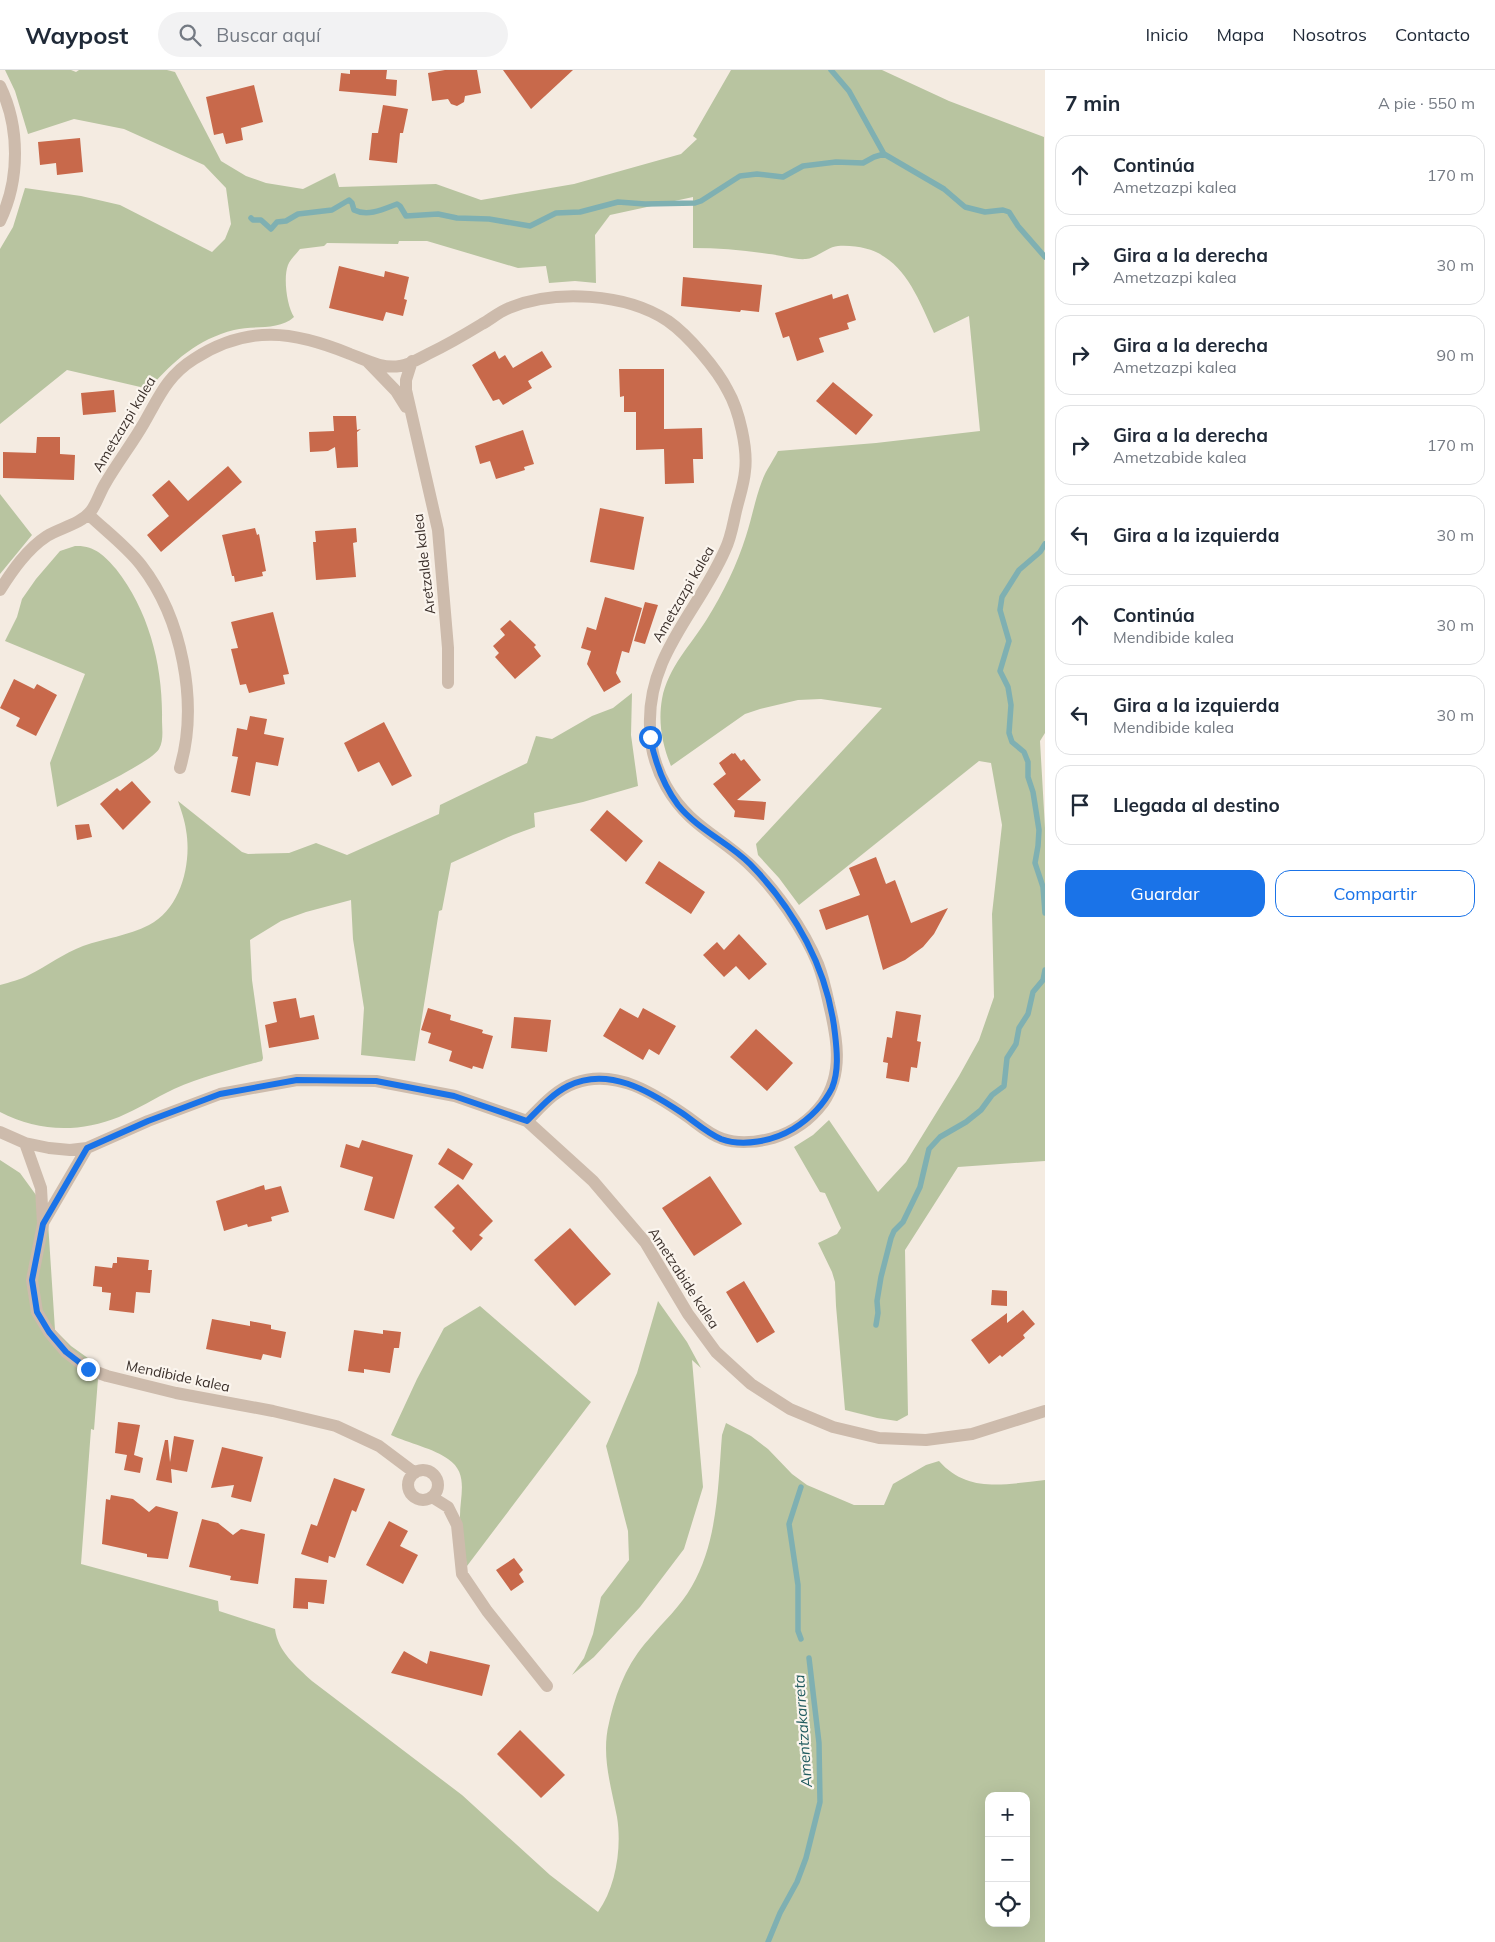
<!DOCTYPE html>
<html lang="es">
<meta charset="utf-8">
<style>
body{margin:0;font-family:Mulish,sans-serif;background:#f2f2f3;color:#1f2937}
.controls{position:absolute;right:15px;bottom:15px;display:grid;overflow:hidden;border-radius:10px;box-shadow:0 5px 20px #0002}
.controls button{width:45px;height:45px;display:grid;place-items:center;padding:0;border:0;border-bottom:1px solid #e0e1e3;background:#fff;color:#1f2937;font:25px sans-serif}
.stop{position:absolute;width:15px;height:15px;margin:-11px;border:4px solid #1a73e8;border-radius:50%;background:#fff}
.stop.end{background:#1a73e8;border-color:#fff;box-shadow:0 1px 5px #0008}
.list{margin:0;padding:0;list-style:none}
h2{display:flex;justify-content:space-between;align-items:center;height:65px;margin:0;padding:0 20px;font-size:21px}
h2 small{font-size:16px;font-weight:400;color:#747a83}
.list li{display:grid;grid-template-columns:32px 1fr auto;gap:15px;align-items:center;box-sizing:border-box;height:80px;margin:0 10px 10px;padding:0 10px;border:1px solid #e0e1e3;border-radius:15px}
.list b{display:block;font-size:19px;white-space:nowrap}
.list p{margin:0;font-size:16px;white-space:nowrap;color:#747a83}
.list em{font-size:16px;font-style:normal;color:#747a83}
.actions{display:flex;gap:10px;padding:15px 20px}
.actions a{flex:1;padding:11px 0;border:1px solid #1a73e8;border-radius:15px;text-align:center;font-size:18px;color:#1a73e8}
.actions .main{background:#1a73e8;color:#fff}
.icon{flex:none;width:28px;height:28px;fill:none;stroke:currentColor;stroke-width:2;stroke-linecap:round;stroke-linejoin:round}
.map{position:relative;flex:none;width:1045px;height:1872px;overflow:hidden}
header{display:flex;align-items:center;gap:30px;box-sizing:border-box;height:70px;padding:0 25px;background:#fff;border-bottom:1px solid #e0e1e3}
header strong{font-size:24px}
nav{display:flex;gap:28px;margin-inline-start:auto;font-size:18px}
.search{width:350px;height:45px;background:#f2f2f3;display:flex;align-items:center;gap:12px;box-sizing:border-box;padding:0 18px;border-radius:28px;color:#747a83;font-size:19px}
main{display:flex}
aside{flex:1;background:#fff}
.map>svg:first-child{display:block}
.green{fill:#b8c4a0;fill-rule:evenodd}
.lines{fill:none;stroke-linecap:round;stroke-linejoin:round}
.stream{stroke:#7fb0b2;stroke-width:5.5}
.building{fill:#c8694b}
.street{stroke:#cdbbac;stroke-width:12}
.route{stroke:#1a73e8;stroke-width:6}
.labels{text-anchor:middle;stroke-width:4.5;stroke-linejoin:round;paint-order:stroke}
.street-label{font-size:14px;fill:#3b302b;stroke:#fbf5ee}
.water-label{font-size:15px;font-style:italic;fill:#1f5a5e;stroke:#fbf5ee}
</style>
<header>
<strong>Waypost</strong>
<div class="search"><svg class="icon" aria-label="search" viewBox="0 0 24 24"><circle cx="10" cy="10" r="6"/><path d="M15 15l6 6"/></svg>Buscar aquí</div>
<nav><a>Inicio</a><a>Mapa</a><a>Nosotros</a><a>Contacto</a></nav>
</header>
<main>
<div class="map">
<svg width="1045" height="1872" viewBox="0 0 1045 1872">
<rect width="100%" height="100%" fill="#f4ebe1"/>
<!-- green -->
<path class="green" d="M 5,0 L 71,0 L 76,2 L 79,0 L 167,0 L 175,2 L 221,91 L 246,106 L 266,113 L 303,119 L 335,103 L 339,117 L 436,114 L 481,130 L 574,114 L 681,84 L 697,69 L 693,66 L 731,0 L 882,0 L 949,31 L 1044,67 L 1045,663 L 1040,671 L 1045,758 L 1045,1091 L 958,1097 L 905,1180 L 908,1345 L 897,1351 L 877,1348 L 845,1340 L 836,1236 L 835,1212 L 832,1202 L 818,1173 L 837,1164 L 841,1158 L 825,1123 L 820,1122 L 794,1077 L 813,1065 L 829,1050 L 878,1122 L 906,1092 L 959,1006 L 979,970 L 994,927 L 992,844 L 1002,755 L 991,693 L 979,691 L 799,835 L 779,808 L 758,785 L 756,774 L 882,638 L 821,629 L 798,630 L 760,639 L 745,644 L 671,696 C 662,674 658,652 662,629 C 668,597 691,575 707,549 C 723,523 737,495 746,466 C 752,448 755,429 762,411 C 766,400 773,391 778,381 L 876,373 L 980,361 L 969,246 L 934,263 C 913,216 897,173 838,176 C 827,177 817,188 806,189 C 795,190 780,185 769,184 C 743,180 718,178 693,178 L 693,127 L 610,145 L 595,165 L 596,213 L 575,211 L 549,213 L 546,196 L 518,198 L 427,171 L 399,171 L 398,174 L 327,173 L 324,176 L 300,179 C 296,184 290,190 288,195 C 283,208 287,236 294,247 C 279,261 254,255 234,260 C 198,269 173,291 149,319 L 67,300 L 0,354 L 0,179 L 13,157 L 25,118 L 81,126 L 120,135 L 212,182 L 225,169 L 231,154 L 226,118 L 204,95 L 124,59 L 74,49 L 28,64 L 15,21 Z
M 0,424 L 32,465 L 0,504 Z
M 75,476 C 94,475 105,486 116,499 C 149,541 163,596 162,649 C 162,658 164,671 159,679 C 151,693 75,728 57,737 L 50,693 L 85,604 L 5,571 L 17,547 L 22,529 L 36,509 L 60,481 Z
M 632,623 L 631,665 L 638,716 L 583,732 L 534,743 L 535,757 L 513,765 L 451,793 L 442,840 L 439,841 L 415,991 L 361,985 L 364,938 L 353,869 L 351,830 L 306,842 L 281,851 L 250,870 L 252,910 L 263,988 L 262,991 C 232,999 202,1007 174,1019 C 155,1028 138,1039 119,1047 C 79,1063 38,1062 0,1042 L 0,915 C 10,912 20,910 29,905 C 47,896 64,883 83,876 C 105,868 128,866 149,855 C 181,839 192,793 186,760 C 185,751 181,740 178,731 L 242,782 L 248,784 L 289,783 L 316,773 L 347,785 L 439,744 L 440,735 L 527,693 L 536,666 L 552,669 L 592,646 L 613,638 Z
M 0,1090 L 20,1103 L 36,1125 L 48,1152 L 55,1260 L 71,1276 L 99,1296 L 94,1360 L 91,1359 L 81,1494 L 218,1531 L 219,1541 L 275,1559 C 278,1582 296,1596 312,1611 L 462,1725 L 550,1805 L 598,1842 C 616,1817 622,1777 617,1747 C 611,1716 601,1685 609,1653 C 616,1622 627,1593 649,1569 C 663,1552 681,1536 692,1516 C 718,1471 718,1415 722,1365 L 726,1353 L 751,1366 L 768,1379 L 792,1404 L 807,1415 L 854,1435 L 884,1435 L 893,1414 L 926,1395 L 939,1391 C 968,1424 1006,1414 1045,1410 L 1045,1872 L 0,1872 ZM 989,1726 L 1026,1726 L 1026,1853 L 989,1853 Z
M 658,1231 L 687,1272 L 701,1298 L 692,1290 L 703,1417 L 684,1479 L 640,1537 L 594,1587 L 572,1605 L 584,1588 L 593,1564 L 601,1527 L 629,1490 L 628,1461 L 606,1376 L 637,1303 Z
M 480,1236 L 591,1332 L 467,1496 C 464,1480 460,1462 460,1446 C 460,1425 469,1403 448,1389 C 435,1379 408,1373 391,1365 L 417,1309 L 444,1258 Z"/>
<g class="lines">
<!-- stream -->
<path class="stream" d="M 831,0 L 849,21 L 884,84
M 251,148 L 253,150 L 261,150 L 271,159 L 277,152 L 286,151 L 298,144 L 332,140 L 349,130 L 352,133 L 354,140 C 368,147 384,139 397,134 L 400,136 L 406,146 L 438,144 L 457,148 L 489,149 L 530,156 L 556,143 L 580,142 L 618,132 L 645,134 L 695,133 L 701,131 L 740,106 L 757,104 L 783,107 L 803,96 L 836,92 L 863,93 L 874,87 L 884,84 L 944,119 L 965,137 L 985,142 L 1003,140 L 1009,142 L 1018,156 L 1045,187
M 1045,474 L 1040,482 L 1019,500 L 1002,527 L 1000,540 L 1009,571 L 1000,601 L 1008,617 L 1011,635 L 1009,663 L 1012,672 L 1024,682 L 1028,692 L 1028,707 L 1033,722 L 1039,760 L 1038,776 L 1035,793 L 1043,817 L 1045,843
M 876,1255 L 878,1243 L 877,1231 L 881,1207 L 891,1168 L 894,1161 L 903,1152 L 920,1117 L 929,1079 L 940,1067 L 966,1052 L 981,1040 L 992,1025 L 1004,1016 L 1007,988 L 1016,974 L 1019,958 L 1028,944 L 1033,922 L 1043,910 L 1045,900
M 801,1417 L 789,1454 L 798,1515 L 798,1561 L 801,1569
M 768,1872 L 780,1843 L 797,1812 L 806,1788 L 820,1732 L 819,1673 L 809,1588"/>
</g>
<!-- building -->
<path class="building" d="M 350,0 L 387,0 L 386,9 L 397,10 L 396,26 L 339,21 L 341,3 L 350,4 Z
M 445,0 L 477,0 L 481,23 L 465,26 L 464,32 L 457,36 L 451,34 L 448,29 L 432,31 L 428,3 Z
M 503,0 L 573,0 L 531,39 Z
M 254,15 L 263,52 L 241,58 L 243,70 L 226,74 L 223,63 L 214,65 L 206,27 Z
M 383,35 L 408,39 L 403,63 L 400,63 L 397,93 L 369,90 L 372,63 L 378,63 Z
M 80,68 L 83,102 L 57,105 L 56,93 L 40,95 L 38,72 Z
M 339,196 L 384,207 L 385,201 L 409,207 L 404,229 L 407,230 L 403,246 L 386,242 L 383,251 L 329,238 Z
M 683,207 L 762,215 L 759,242 L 741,240 L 740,242 L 681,236 Z
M 832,224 L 833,229 L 848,224 L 856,250 L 847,253 L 849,259 L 819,268 L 824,282 L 797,291 L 789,266 L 783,268 L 775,243 Z
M 495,281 L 499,289 L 505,285 L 513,298 L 542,281 L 552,297 L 528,311 L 532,318 L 503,335 L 499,329 L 493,331 L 472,295 Z
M 619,299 L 664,299 L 664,359 L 702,358 L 703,389 L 693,389 L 694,413 L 665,414 L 664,379 L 636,380 L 636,342 L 624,342 L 624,326 L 620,327 Z
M 833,312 L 873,345 L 856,365 L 816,331 Z
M 114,320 L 116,342 L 83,345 L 81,323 Z
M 333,346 L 356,346 L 357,360 L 361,359 L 357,362 L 358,397 L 337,398 L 335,377 L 328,381 L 310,382 L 309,362 L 334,361 Z
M 523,360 L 534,394 L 524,397 L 525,400 L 496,409 L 490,391 L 480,394 L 475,376 Z
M 37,367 L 60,367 L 60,384 L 75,385 L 74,410 L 3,408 L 3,382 L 36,383 Z
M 228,396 L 242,412 L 161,482 L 147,465 L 169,446 L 152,425 L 169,410 L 188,431 Z
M 600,438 L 644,447 L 634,500 L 590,492 Z
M 255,458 L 257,465 L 259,464 L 266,501 L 262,502 L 263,506 L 235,512 L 234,506 L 232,506 L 222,465 Z
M 356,458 L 357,472 L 353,473 L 356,507 L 316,510 L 313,472 L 316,472 L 315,461 Z
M 605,527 L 642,538 L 629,583 L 622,581 L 616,603 L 621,612 L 604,622 L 587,594 L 591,581 L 581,578 L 587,557 L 596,560 Z
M 645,532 L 658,535 L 645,574 L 634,571 Z
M 273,542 L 289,604 L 283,605 L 285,614 L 249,623 L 246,614 L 240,615 L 231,579 L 238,578 L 231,552 Z
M 510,550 L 536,575 L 534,577 L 541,586 L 515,609 L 495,587 L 499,583 L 493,576 L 505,565 L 500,559 Z
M 14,609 L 34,619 L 37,614 L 57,625 L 36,666 L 16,656 L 20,648 L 0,638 Z
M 250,646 L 267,649 L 264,664 L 284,668 L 278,696 L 256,692 L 250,726 L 231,722 L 238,687 L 232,686 L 237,658 L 247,660 Z
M 384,652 L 412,706 L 392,716 L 379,692 L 358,702 L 344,673 Z
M 732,683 L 733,684 L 735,683 L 741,691 L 744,689 L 761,710 L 737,730 L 766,732 L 764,750 L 734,747 L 735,741 L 713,714 L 726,704 L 719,693 Z
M 132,711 L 151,732 L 123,760 L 100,734 L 117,718 L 120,721 Z
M 607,740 L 643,771 L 626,792 L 590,760 Z
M 89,754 L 92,767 L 77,770 L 75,755 Z
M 876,787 L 886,814 L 895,810 L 911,853 L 948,838 L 934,864 L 923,877 L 905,890 L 883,900 L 868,845 L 826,860 L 819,840 L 860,825 L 849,798 Z
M 659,791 L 705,822 L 691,844 L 645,813 Z
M 739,864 L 767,894 L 749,910 L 736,896 L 724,907 L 703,885 L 717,872 L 724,880 Z
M 296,928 L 300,948 L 314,945 L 319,969 L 269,978 L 265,955 L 277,952 L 273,932 Z
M 428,938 L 451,945 L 450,950 L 483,960 L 482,963 L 493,966 L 483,999 L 473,996 L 472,999 L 449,991 L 452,981 L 428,973 L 431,963 L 421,960 Z
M 620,938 L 638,948 L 643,938 L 676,956 L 659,985 L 649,979 L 643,990 L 603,966 Z
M 896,941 L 921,945 L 917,971 L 921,972 L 917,998 L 911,997 L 909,1012 L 886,1008 L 888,993 L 883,992 L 887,967 L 892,968 Z
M 514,947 L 551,950 L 547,982 L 511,978 Z
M 756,959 L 793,993 L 767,1021 L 730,987 Z
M 362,1070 L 413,1085 L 394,1149 L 364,1140 L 373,1107 L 340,1097 L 346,1074 L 359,1078 Z
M 448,1078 L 473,1094 L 463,1110 L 438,1094 Z
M 710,1106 L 742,1154 L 694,1186 L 662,1138 Z
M 458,1114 L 493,1151 L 479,1165 L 483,1168 L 471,1181 L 452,1161 L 455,1158 L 434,1137 Z
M 264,1115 L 265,1120 L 281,1116 L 289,1142 L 271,1147 L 272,1151 L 248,1157 L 247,1154 L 224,1161 L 216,1131 Z
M 570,1158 L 611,1204 L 575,1236 L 534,1190 Z
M 117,1187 L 149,1190 L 148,1200 L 152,1200 L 150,1223 L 136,1222 L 134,1243 L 109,1240 L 111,1223 L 102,1222 L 102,1217 L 93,1216 L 95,1196 L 112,1198 L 113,1193 L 117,1193 Z
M 744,1211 L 775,1262 L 757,1273 L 726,1222 Z
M 992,1220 L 1007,1221 L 1007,1236 L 991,1235 Z
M 1023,1240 L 1035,1254 L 1023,1265 L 1025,1268 L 1002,1287 L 1000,1285 L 989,1294 L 971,1270 L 1007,1243 L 1007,1253 Z
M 212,1249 L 250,1256 L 250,1251 L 271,1255 L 271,1259 L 286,1262 L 281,1288 L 263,1284 L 261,1290 L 206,1279 Z
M 354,1260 L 383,1264 L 383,1260 L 401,1262 L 399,1278 L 394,1278 L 390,1303 L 364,1299 L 364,1303 L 348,1301 Z
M 118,1352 L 140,1355 L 134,1385 L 143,1388 L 140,1403 L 124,1400 L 127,1385 L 115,1383 Z
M 174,1366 L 194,1370 L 187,1402 L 171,1399 L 172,1413 L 156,1410 L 165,1370 L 168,1370 L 170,1392 Z
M 222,1377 L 263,1387 L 251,1432 L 231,1427 L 234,1415 L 211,1418 Z
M 334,1408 L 365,1419 L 356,1442 L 352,1440 L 335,1488 L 329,1486 L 328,1493 L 301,1484 L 311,1454 L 317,1456 Z
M 111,1425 L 133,1429 L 149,1442 L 156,1436 L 178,1442 L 168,1489 L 147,1487 L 147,1484 L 102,1474 L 106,1429 L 110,1430 Z
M 202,1449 L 218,1453 L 233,1465 L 241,1459 L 265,1464 L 258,1514 L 230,1510 L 231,1506 L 189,1497 Z
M 389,1451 L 408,1461 L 400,1476 L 418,1485 L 403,1514 L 366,1495 Z
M 514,1488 L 523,1500 L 519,1504 L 524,1512 L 511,1521 L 496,1500 Z
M 295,1508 L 327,1510 L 324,1534 L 308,1532 L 308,1539 L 293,1538 Z
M 404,1581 L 427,1594 L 430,1581 L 490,1595 L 482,1626 L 391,1603 Z
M 520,1660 L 565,1705 L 541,1728 L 497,1684 Z"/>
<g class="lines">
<!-- street -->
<path class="street" d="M 0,16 C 20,57 20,110 0,151
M 412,291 L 406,310 L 406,320 L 438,460 L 448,578 L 448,613
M 368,292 L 396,321 L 406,337
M 89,445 C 106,461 127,477 141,495 C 182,548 199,633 180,698
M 0,520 C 12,501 27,479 47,466 C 60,458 81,454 91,441 C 97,433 100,422 105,414 C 117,393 132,374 144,353 C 159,327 167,306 194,289 C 248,254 294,261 350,284 C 366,290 382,299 400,296 C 409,295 420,288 428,284 C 447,275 464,265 482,254 C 491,249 499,242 509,238 C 555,219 626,223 668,251 C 688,265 717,299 728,321 C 739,340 748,379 745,401 C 744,414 739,428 736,441 C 733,454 731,468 725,480 C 698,542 647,585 650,657 C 650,678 656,698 666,716 C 688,755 718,765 748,793 C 775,818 804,860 818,894 C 823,907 826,920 829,934 C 837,967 844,1003 823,1033 C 811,1049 793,1062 773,1068 C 758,1072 738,1074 723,1069 C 710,1065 699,1055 688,1047 C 655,1024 616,998 575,1013 C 555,1020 541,1037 527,1051
M 0,1062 L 25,1073 L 49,1078 L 70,1080 L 87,1078 L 148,1051 L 220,1024 L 297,1010 L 376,1011 L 455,1026 L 527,1051 L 593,1111 L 645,1172 L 688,1244 L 716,1282 L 751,1314 L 790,1339 L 833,1357 L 879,1368 L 926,1370 L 972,1364 L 1045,1341
M 25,1073 L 41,1118 L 43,1154 L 32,1210 L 37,1242 L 49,1262 L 66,1282 L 88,1299 L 107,1306 L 176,1323 L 273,1341 L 336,1356 L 379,1376 L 415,1403
M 43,1153 L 87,1078
M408 1415a15 15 0 1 1 30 0a15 15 0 1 1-30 0Z
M 432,1427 L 448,1437 L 457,1455 L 462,1504 L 487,1541 L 547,1616"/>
</g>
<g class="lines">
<!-- route -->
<path class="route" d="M 88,1299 L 66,1282 L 49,1262 L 37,1242 L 32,1210 L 43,1154 L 87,1078 L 148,1051 L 220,1024 L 297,1010 L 376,1011 L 454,1026 L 527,1051 C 539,1039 552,1024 568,1016 C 608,996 649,1021 682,1043 C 695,1052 707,1063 721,1069 C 743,1077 773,1071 793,1059 C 809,1049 823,1036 832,1018 C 839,1001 837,981 835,964 C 828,899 795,840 750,794 C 728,772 698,760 678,735 C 663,715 655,692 650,667"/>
</g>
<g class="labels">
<!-- street labels -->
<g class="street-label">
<text transform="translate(124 354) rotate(-59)" y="5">Ametzazpi kalea</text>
<text transform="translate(424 494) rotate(-97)" y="5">Aretzalde kalea</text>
<text transform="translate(683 524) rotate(-60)" y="5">Ametzazpi kalea</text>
<text transform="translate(684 1208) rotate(57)" y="5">Ametzabide kalea</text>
<text transform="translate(178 1306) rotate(12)" y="5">Mendibide kalea</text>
</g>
<!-- water labels -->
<g class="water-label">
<text transform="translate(803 1661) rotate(-94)" y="5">Amentzakarreta</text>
</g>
</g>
</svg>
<div class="controls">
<button>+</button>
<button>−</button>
<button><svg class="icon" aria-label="locate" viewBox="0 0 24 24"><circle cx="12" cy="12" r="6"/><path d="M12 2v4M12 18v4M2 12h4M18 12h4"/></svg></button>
</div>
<div class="stop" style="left:650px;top:667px"></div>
<div class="stop end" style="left:88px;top:1299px"></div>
</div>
<aside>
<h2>7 min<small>A pie · 550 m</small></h2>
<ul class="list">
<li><svg class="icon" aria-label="ahead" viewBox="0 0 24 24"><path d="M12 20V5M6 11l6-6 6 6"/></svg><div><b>Continúa</b><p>Ametzazpi kalea</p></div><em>170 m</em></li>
<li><svg class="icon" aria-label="right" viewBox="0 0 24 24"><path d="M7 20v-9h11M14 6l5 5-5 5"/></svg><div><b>Gira a la derecha</b><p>Ametzazpi kalea</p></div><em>30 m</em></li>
<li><svg class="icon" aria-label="right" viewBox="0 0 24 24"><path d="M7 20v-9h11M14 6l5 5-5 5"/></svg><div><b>Gira a la derecha</b><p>Ametzazpi kalea</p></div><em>90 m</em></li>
<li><svg class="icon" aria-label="right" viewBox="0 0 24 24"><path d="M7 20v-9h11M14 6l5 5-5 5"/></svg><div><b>Gira a la derecha</b><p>Ametzabide kalea</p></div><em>170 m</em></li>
<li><svg class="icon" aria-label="left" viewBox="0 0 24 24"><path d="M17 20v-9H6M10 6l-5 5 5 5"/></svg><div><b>Gira a la izquierda</b></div><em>30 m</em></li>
<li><svg class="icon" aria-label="ahead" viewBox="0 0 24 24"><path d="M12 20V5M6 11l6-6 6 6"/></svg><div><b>Continúa</b><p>Mendibide kalea</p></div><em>30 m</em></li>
<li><svg class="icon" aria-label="left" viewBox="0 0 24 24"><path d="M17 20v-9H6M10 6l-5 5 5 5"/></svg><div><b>Gira a la izquierda</b><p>Mendibide kalea</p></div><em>30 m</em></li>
<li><svg class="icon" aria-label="arrive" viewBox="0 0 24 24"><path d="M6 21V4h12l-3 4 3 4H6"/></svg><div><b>Llegada al destino</b></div></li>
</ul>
<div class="actions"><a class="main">Guardar</a><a>Compartir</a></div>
</aside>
</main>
